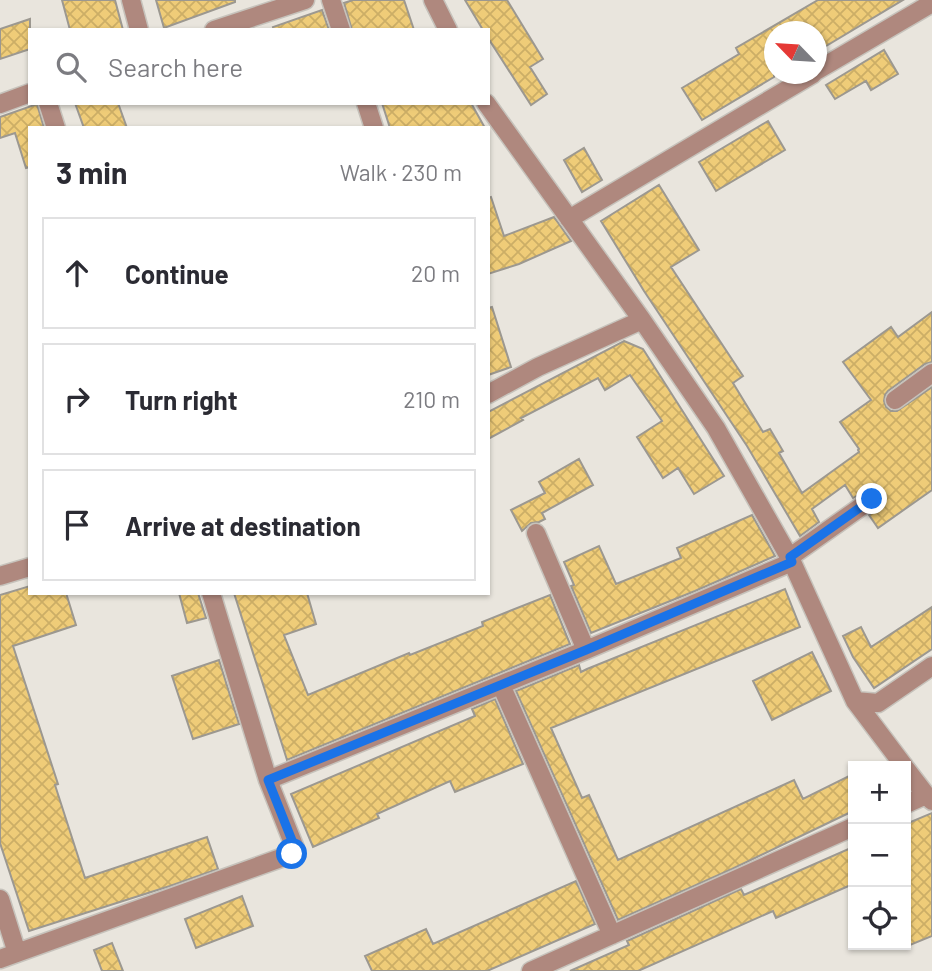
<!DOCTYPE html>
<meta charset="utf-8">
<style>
body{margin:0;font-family:Barlow,sans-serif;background:#f7f7f7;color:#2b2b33}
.controls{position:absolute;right:21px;bottom:21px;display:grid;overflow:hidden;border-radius:0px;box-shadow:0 2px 5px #0004}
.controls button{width:63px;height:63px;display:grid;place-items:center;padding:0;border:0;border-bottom:2px solid #e1e1e2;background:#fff;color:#2b2b33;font:35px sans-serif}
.compass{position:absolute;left:764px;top:21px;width:63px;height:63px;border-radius:50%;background:#fff;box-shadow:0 2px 5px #0004;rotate:295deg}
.stop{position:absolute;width:21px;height:21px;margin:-16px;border:5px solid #1a73e8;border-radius:50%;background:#fff}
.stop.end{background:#1a73e8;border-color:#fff;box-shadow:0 2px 7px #0008}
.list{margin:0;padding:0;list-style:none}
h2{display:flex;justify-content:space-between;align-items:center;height:91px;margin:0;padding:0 28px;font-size:30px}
h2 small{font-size:23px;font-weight:400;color:#7c7c81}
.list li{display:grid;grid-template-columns:46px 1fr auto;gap:21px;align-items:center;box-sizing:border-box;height:112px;margin:0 14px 14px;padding:0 14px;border:2px solid #e1e1e2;border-radius:0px}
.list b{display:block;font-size:26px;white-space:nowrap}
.list em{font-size:23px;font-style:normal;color:#7c7c81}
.icon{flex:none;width:38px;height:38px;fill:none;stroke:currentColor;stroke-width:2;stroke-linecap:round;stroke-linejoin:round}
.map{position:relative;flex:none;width:932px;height:971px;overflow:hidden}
.search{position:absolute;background:#fff;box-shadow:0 2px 5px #0004;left:28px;top:28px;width:462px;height:77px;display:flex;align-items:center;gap:18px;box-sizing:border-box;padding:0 24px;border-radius:0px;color:#7c7c81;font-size:26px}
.panel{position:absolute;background:#fff;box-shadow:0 2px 5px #0004;left:28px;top:126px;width:462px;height:469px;border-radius:0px}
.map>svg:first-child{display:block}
.building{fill:url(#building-cross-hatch);stroke:#9c9890;stroke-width:2}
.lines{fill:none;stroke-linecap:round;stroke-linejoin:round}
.minor-casing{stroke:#c6c2bb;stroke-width:21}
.minor{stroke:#af887e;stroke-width:18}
.route{stroke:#1a73e8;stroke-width:9}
</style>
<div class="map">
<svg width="932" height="971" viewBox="0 0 932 971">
<defs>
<pattern id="building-cross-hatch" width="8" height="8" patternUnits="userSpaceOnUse" patternTransform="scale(1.75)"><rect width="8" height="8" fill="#efcc78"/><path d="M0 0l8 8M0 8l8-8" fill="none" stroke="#ccae66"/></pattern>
</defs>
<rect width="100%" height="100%" fill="#e9e5dd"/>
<!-- building -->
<path class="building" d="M 62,0 L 115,0 L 123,30 L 70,30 Z
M 156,0 L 235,0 L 235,2 L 164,28 Z
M 353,0 L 404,0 L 414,30 L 352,30 L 344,3 Z
M 465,0 L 507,0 L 543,59 L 530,67 L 547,94 L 531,105 L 488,38 L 488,30 L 483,30 Z
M 818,0 L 903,0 L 816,52 L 816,32 L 774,32 L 774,77 L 702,120 L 682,88 L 739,54 L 736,48 Z
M 322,10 L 329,30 L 274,30 L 273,27 Z
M 30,19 L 30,49 L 0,59 L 0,29 Z
M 884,50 L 898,74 L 871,90 L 866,81 L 835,99 L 826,85 Z
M 75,103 L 118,103 L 127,128 L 84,128 Z
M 382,103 L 471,103 L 485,128 L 390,128 Z
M 37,104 L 44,128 L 30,128 L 30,167 L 26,168 L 15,133 L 0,138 L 0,117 Z
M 768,121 L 785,150 L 716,191 L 699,162 Z
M 584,148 L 602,180 L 582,192 L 564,160 Z
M 659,185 L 699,250 L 671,267 L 743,376 L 733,383 L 763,432 L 770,429 L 783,451 L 779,453 L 802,493 L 859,452 L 858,450 L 859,449 L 840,422 L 871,400 L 843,362 L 891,327 L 898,337 L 932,312 L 932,362 L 925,364 L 888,391 L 885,395 L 884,401 L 886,407 L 891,411 L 897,411 L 932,387 L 932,490 L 878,528 L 869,515 L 882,504 L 883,497 L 881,492 L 876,488 L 870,488 L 853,498 L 845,485 L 812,509 L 819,522 L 800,536 L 747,446 L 644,291 L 601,221 Z
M 491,197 L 504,236 L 554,217 L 571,241 L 519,264 L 488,274 L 488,198 Z
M 492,307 L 511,367 L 488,375 L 488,308 Z
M 624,341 L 643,349 L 724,476 L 694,494 L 678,468 L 663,478 L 637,437 L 662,421 L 630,375 L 605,390 L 598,378 L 521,418 L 523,420 L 488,439 L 488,412 Z
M 579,459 L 593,485 L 542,513 L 545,519 L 539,522 L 531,523 L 522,531 L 511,510 L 545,493 L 539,482 Z
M 752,515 L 775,556 L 695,591 L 591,633 L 571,586 L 574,585 L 564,562 L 599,546 L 616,584 L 681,558 L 677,548 Z
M 30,586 L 30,593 L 66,593 L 76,625 L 13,646 L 58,784 L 55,785 L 85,878 L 207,837 L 218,869 L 170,886 L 29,931 L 0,843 L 0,595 Z
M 785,589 L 800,627 L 551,728 L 582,798 L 589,795 L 618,860 L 794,780 L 803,799 L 853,774 L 853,811 L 732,869 L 618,920 L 516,691 L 579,665 L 581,672 L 587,669 Z
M 179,593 L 198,593 L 206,618 L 187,623 Z
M 234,593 L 307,593 L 316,624 L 284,635 L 308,695 L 409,653 L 410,655 L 483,626 L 482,622 L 550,595 L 570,644 L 287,760 Z
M 932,607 L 932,649 L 874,688 L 853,657 L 843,636 L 861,627 L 871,647 Z
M 812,652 L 831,691 L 772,720 L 753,681 Z
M 219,660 L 239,724 L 193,739 L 172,676 Z
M 495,699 L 523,764 L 455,792 L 450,781 L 377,814 L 379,818 L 313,847 L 291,794 L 475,716 L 472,709 Z
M 932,813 L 932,936 L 910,945 L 906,935 L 906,824 Z
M 853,847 L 853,884 L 776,918 L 773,911 L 638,971 L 570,971 L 629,945 L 627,941 L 741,889 L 744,895 Z
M 576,881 L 595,924 L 487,971 L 372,971 L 365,956 L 426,929 L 433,944 Z
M 242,896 L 253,926 L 196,948 L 185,919 Z
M 112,943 L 123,971 L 102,971 L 94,950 Z"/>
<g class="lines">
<defs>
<path id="minor" d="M 131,0 L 139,30
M 331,0 L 341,30
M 433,0 L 448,30
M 214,30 L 305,0
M 816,71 L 932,3
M 48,103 L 56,128
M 366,103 L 374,128
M 486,103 L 642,320 L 716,428 L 792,562 L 855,701 L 904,766
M 0,104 L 30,93
M 569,219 L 813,74
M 488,394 L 538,367 L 642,320
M 895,400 L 932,373
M 536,533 L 586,650
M 790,557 L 872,499
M 0,576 L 30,567
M 501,685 L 612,935
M 855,701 L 878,703 L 932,666
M 906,769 L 926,795 L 932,801
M 268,780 L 586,650 L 792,562
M 906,804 L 926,795
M 0,899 L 17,953
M 0,959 L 292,854 L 295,848 L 268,780 L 211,593
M 531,971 L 853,827"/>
</defs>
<!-- minor casing -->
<use href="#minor" class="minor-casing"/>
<!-- minor -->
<use href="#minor" class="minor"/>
</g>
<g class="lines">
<!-- route -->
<path class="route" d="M 292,854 L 295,848 L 268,780 L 586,650 L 792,562 L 790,557 L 872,499"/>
</g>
</svg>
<div class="controls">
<button>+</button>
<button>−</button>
<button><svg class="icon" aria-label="locate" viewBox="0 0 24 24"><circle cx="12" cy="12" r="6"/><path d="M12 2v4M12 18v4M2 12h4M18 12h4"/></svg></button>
</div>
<svg class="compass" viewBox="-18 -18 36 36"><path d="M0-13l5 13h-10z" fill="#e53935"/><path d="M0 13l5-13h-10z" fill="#7c7c81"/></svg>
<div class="stop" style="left:292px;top:854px"></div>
<div class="stop end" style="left:872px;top:499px"></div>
<div class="search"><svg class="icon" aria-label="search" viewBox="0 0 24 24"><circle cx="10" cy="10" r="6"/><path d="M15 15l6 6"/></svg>Search here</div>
<section class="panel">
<h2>3 min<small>Walk · 230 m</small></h2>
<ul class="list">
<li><svg class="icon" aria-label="ahead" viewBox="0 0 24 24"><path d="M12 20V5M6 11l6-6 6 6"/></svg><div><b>Continue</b></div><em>20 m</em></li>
<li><svg class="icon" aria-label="right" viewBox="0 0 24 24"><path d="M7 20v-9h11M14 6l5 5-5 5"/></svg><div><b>Turn right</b></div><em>210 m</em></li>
<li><svg class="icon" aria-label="arrive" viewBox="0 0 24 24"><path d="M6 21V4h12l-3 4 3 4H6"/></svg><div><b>Arrive at destination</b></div></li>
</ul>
</section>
</div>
